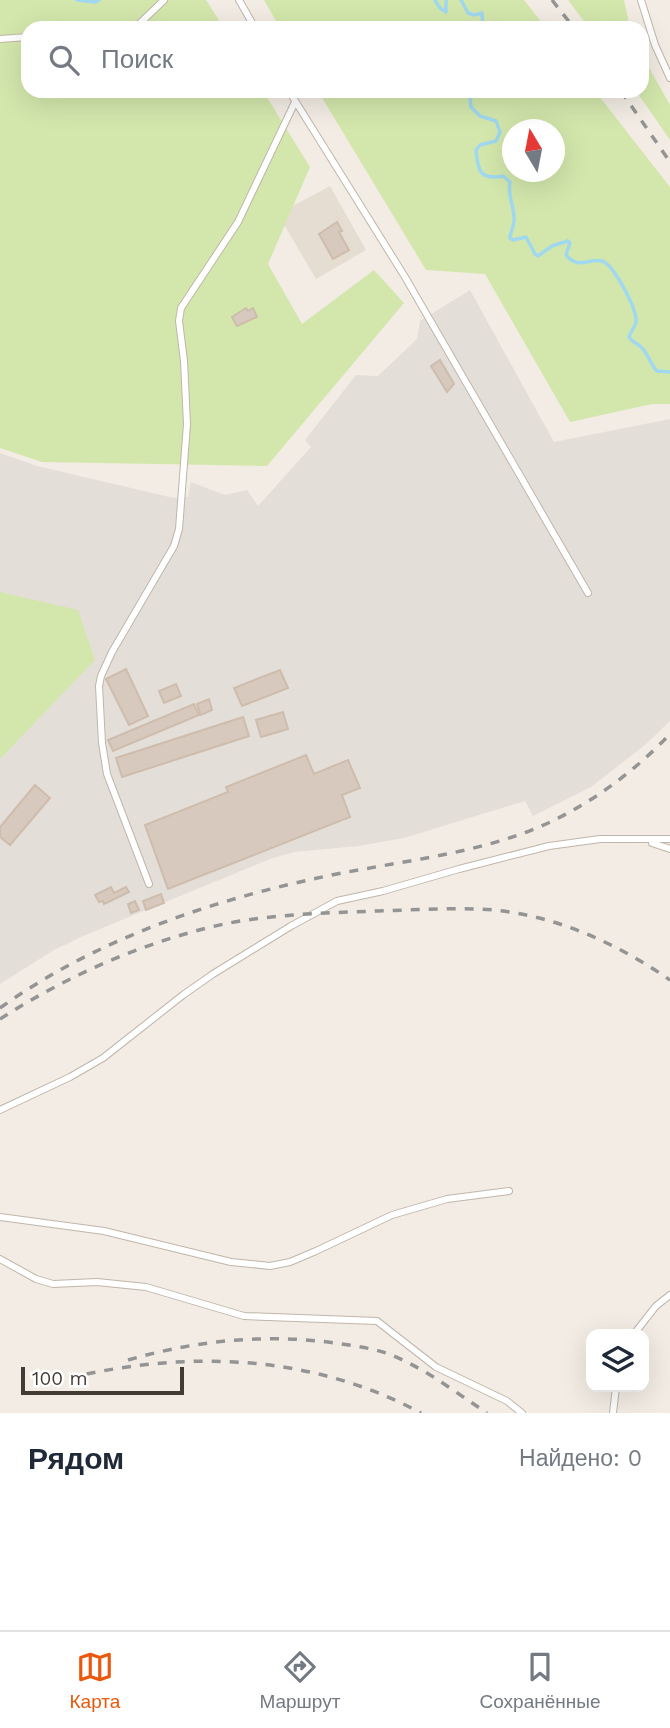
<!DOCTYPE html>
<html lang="ru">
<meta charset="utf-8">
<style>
body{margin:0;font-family:"Work Sans",sans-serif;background:#f6f6f7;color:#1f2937}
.controls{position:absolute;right:21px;bottom:21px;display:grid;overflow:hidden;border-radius:14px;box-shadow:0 7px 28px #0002}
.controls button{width:63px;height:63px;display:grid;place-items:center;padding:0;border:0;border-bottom:2px solid #e0e1e3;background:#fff;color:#1f2937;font:35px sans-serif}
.compass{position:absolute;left:502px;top:119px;width:63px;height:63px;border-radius:50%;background:#fff;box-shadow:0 7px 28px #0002;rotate:350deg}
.scale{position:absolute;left:21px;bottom:18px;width:163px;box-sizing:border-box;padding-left:7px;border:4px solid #443c34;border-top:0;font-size:19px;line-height:24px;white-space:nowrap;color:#443c34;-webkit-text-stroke:5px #fff;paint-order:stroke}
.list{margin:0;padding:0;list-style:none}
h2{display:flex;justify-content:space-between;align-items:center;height:91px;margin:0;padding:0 28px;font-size:30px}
h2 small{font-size:23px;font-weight:400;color:#747a83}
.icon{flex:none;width:38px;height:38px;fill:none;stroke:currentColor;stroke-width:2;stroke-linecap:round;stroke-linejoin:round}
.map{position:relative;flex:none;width:670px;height:1413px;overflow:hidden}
.search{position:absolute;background:#fff;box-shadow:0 7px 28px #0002;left:21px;right:21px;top:21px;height:77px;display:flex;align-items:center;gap:18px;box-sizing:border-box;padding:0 24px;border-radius:21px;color:#747a83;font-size:26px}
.sheet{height:217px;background:#fff}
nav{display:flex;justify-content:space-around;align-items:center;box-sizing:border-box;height:98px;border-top:2px solid #e0e1e3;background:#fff;font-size:19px;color:#747a83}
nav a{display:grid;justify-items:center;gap:4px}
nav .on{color:#ea580c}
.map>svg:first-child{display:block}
.residential{fill:#e6ddd2}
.industrial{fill:#e4ded9}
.green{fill:#d3e7ac;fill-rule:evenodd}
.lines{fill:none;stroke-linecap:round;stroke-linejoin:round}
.stream{stroke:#a0d8ef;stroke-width:3.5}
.building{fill:#d7c9bd;stroke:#cebdad;stroke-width:2}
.service-casing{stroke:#c0b6aa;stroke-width:8}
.service{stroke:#fff;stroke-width:6}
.rail{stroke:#949494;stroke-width:3.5;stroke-dasharray:9 9;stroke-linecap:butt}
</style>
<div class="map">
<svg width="670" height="1413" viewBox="0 0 670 1413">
<rect width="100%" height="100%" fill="#f2ece4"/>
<!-- residential -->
<path class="residential" d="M 330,186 L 366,250 L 316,279 L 278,214 Z"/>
<!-- industrial -->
<path class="industrial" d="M 470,290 L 554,442 L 670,419 L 670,721 L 645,745 L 591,787 L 533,816 L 525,801 L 404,838 L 359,846 L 294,852 L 270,859 L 83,936 L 54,950 L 0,984 L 0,453 L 37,466 L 174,498 L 188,497 L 191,482 L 225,495 L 247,490 L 258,506 L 311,447 L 305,440 L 356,375 L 378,376 L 417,339 L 420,321 Z"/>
<!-- green -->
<path class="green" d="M 0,0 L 206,0 L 224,28 L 28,28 L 28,91 L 263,91 L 310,167 L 268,264 L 302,324 L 374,270 L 404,303 L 267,466 L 42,462 L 0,448 Z
M 264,0 L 524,0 L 546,28 L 280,28 Z
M 568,0 L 624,0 L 630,28 L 589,28 Z
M 642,55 L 670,105 L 670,140 L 636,91 L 642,91 Z
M 318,91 L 595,91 L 670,187 L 670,404 L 652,404 L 570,422 L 485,274 L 426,270 ZM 512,130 L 554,130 L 554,172 L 512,172 Z
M 0,592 L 78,610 L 95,660 L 0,759 Z"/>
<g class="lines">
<!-- stream -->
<path class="stream" d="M 77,0 L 95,2 L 99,0
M 435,0 L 440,8 L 446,12 L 446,0
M 461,0 L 468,13 L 474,15 L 482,13 L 483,28
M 479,91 L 470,98 L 471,107 L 480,116 L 496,121 L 500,132 L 496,141 L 480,145 L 476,150 C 478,172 480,180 503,176 L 510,182 C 507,196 515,207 514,221 C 514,227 510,232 510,238 L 513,240 L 526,237 L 535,254 L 538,256 L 552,246 L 568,241 L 570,243 L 566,255 C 579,270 588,258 602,261 C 614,265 637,309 636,322 C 635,328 631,330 629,337 C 633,343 639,344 643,349 C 649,356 650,364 657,371 L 670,372"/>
</g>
<!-- building -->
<path class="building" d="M 337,222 L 342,231 L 339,232 L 349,250 L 333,259 L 319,234 Z
M 246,308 L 248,311 L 253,308 L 257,317 L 237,326 L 232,317 Z
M 440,360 L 454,384 L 447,392 L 431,366 Z
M 126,669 L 148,716 L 129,725 L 106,679 Z
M 280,670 L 288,688 L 242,706 L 234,688 Z
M 176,684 L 181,696 L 164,703 L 159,691 Z
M 209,699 L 212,710 L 201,715 L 197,704 Z
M 194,704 L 199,715 L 113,751 L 108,740 Z
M 283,712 L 288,729 L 261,737 L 256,720 Z
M 243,717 L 249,736 L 122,777 L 116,758 Z
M 306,755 L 314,774 L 348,760 L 360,788 L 342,795 L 350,817 L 168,889 L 145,825 L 228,792 L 226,787 Z
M 35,785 L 50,798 L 10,845 L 0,837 L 0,827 Z
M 111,887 L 114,893 L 126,887 L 129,892 L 104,904 L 103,901 L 99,902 L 95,895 Z
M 161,894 L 164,903 L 146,910 L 143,901 Z
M 135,901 L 139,910 L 131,913 L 128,904 Z"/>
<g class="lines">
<defs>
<path id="service" d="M 239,0 L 255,28
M 641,0 L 655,45 L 670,78
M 135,28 L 164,0
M 0,39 L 28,37
M 289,91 L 405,277 L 588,593
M 652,843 L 670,849
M 149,884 L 107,774 L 102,743 L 99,686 L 101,676 L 112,652 L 174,546 L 179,529 L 187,424 L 184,361 L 179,321 L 181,308 L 238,222 L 295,102
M 0,1110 L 70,1077 L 103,1058 L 183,995 L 213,974 L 291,926 L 337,901 L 383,891 L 459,869 L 549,846 L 600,839 L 670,839
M 0,1217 L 104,1231 L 231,1262 L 270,1266 L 290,1262 L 316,1251 L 392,1215 L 447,1199 L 509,1191
M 0,1259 L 36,1279 L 53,1284 L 97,1282 L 146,1287 L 244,1316 L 377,1321 L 436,1367 L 507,1401 L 522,1413
M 634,1334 L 656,1306 L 670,1295
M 613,1413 L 616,1387"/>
</defs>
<!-- service casing -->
<use href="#service" class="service-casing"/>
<!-- service -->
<use href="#service" class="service"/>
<!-- rail -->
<path class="rail" d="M 552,0 L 574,28
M 621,91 L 670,162
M 0,1008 C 92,942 203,903 313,879 C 388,862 475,856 546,824 C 592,803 635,771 670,734
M 0,1019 C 69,975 143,942 224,924 C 274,914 326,913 377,911 C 416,910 455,907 494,910 C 557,916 618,944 670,980
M 128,1360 C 194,1341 260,1334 328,1342 C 348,1345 368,1347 386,1353 C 422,1366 455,1392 487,1413
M 69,1378 C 187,1350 312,1354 421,1413"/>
</g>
</svg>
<div class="controls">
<button><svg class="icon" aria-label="layers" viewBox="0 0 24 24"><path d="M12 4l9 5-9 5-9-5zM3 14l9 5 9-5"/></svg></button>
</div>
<svg class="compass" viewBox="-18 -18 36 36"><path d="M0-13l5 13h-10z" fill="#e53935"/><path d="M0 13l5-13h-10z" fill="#747a83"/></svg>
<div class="scale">100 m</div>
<div class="search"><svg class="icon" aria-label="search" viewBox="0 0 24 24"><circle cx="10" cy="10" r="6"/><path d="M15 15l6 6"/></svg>Поиск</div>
</div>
<section class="sheet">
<h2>Рядом<small>Найдено: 0</small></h2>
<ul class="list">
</ul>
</section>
<nav>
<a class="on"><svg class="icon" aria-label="map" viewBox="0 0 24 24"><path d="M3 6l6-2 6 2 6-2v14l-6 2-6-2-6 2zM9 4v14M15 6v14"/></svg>Карта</a>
<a><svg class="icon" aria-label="directions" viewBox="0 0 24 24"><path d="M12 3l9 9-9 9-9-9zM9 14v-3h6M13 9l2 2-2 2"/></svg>Маршрут</a>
<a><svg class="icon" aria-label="saved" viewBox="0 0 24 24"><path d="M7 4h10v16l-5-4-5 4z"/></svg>Сохранённые</a>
</nav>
